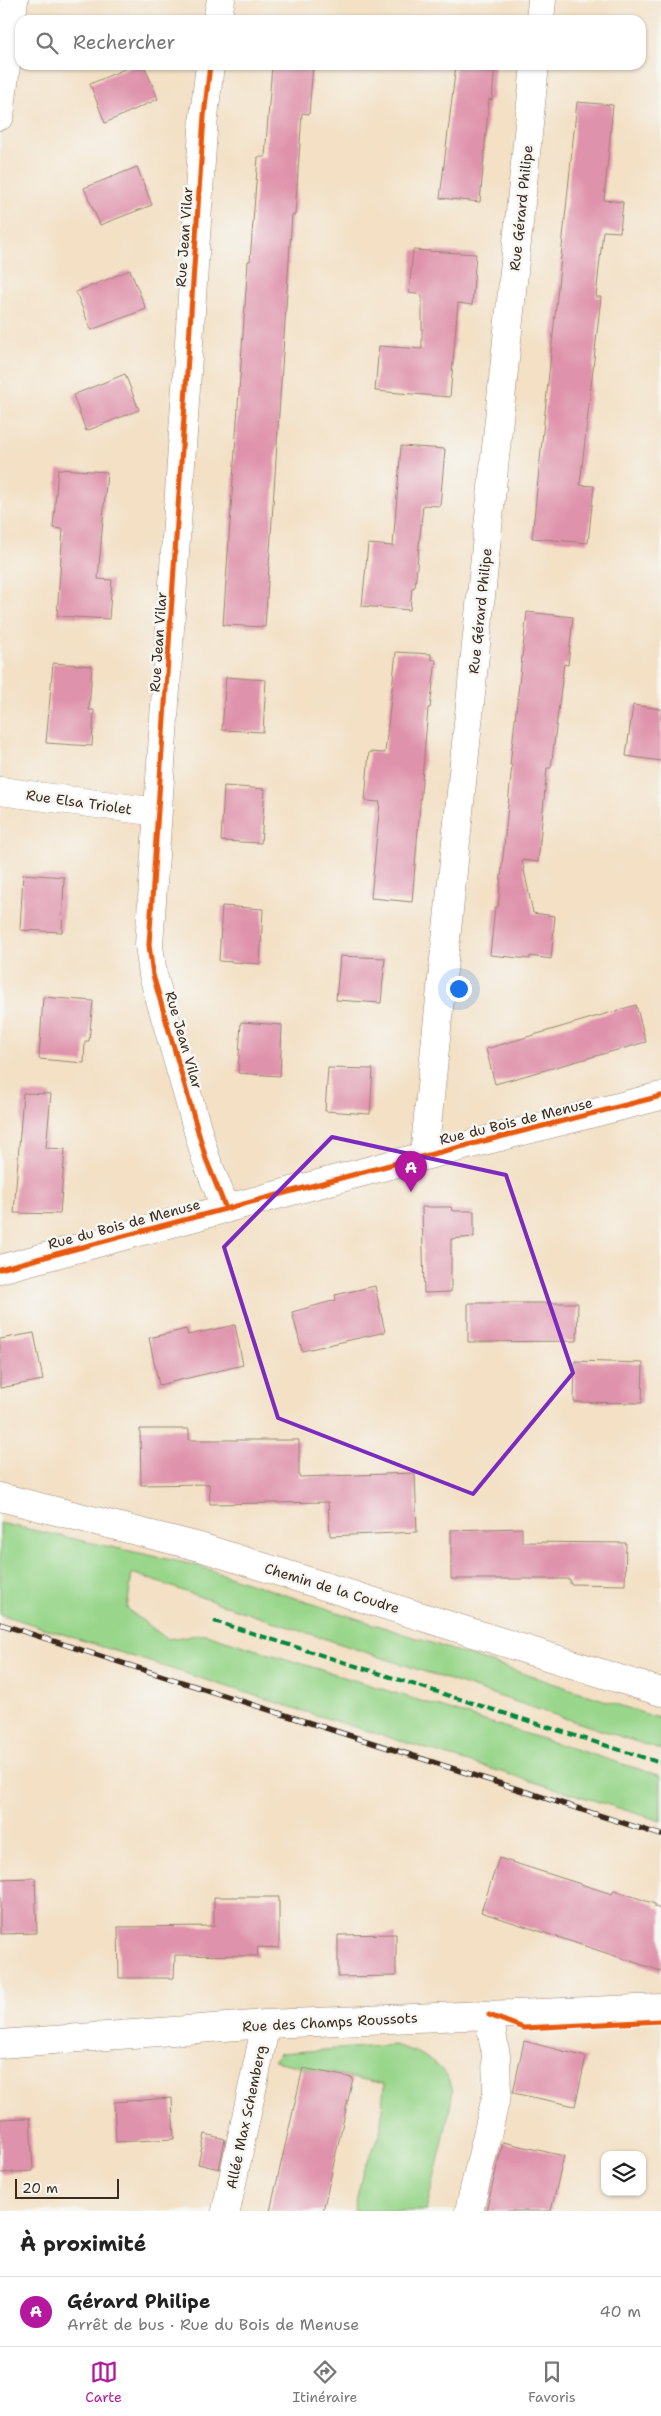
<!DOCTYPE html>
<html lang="fr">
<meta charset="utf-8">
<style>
body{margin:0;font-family:"Shantell Sans",sans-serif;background:#f2f2f2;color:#222}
.controls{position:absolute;right:15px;bottom:15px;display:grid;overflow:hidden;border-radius:10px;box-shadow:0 1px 4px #0004}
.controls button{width:45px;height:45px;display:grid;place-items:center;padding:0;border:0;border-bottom:1px solid #e0e0e0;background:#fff;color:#222;font:25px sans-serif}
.scale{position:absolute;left:15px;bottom:12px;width:104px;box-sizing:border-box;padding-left:5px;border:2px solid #3b2a1e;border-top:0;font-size:14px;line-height:18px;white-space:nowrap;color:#3b2a1e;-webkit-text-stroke:4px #f6f6f2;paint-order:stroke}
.you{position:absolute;left:458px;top:988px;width:18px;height:18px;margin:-12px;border:4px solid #fff;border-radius:50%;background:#1a73e8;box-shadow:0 0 0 8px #1a73e833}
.badge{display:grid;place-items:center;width:32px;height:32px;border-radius:50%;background:#b5179e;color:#fff;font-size:16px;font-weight:700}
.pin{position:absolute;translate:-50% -41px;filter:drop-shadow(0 1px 2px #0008)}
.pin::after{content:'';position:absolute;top:26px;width:18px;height:15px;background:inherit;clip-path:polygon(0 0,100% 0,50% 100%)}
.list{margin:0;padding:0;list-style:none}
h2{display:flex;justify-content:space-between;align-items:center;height:65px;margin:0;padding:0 20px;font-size:21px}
h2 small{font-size:16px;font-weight:400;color:#767676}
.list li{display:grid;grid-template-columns:32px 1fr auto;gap:15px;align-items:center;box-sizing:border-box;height:70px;padding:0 20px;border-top:1px solid #e0e0e0}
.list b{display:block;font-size:19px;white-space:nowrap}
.list p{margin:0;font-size:16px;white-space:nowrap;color:#767676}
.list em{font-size:16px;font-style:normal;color:#767676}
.icon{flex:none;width:28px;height:28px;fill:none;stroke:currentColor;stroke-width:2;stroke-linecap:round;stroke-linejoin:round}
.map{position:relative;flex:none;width:661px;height:2211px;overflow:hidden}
.search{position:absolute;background:#fff;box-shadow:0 1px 4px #0004;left:15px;right:15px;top:15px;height:55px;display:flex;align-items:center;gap:12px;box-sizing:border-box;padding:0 18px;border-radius:15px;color:#767676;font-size:19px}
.sheet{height:135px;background:#fff}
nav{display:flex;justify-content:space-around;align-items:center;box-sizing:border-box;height:70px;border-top:1px solid #e0e0e0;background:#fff;font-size:14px;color:#767676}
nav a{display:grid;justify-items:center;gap:2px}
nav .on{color:#b5179e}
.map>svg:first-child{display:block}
.green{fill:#99d68b;stroke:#6a8054}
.building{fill:#df92ab}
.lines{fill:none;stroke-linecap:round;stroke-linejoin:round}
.street-casing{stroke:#978572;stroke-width:29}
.street{stroke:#fff;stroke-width:28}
.rail-casing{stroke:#3b2a1e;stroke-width:5.5}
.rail{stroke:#f6f6f2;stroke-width:4;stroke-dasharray:11;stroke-linecap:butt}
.quiet{stroke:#00873e;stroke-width:4;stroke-dasharray:8 4;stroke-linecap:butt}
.cycleway-casing{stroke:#f6f6f2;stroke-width:8}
.cycleway{stroke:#e8590c;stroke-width:5}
.marked{fill:none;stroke:#7b2cbf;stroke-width:4;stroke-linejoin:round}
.labels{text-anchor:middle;stroke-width:5;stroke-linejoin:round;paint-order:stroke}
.street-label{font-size:14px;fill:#3b2a1e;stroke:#f6f6f2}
</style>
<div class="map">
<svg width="661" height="2211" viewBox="0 0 661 2211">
<rect width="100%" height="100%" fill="#f6f6f2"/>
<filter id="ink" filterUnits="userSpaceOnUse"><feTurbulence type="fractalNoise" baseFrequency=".02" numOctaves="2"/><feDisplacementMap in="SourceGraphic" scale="10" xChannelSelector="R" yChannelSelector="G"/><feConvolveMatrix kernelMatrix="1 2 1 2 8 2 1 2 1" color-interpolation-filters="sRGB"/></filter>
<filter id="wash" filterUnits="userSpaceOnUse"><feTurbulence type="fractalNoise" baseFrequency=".0096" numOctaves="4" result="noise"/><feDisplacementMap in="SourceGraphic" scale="20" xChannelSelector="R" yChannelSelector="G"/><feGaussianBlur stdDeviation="1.12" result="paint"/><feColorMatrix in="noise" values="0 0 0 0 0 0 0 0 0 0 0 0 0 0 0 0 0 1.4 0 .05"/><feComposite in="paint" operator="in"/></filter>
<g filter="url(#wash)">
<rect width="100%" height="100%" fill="#f3e0c5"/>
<!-- green -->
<path class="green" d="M 0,1523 L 195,1565 L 661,1719 L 661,1750 L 232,1608 L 132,1573 L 127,1609 L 167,1639 L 206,1634 L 661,1776 L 661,1821 L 306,1712 L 0,1614 Z
M 394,2045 C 418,2052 443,2061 452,2088 C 455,2096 430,2195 426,2211 L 354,2211 L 363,2170 L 380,2135 L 384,2084 L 274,2061 L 280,2053 Z"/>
<g id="blocks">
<!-- building -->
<path class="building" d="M 134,65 L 144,65 L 158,99 L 105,123 L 90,84 Z
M 272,65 L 313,65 L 309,114 L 302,113 L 295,215 L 292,215 L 265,627 L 223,625 L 248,261 L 250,261 L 258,157 L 265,157 Z
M 456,65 L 495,65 L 492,100 L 489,99 L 480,202 L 440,198 Z
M 577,102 L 613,105 L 604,200 L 623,202 L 620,232 L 603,231 L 596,297 L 601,297 L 580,485 L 594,486 L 588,543 L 532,538 Z
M 137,167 L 152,205 L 100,225 L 84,188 Z
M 413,250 L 476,254 L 472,305 L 458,303 L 450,397 L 375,391 L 379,346 L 422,349 L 422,295 L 409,293 Z
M 130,270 L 146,309 L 91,330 L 76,292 Z
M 125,374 L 139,410 L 86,431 L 73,395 Z
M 401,446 L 445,449 L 440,506 L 423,505 L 415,587 L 412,588 L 410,610 L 362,606 L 368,544 L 393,546 Z
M 58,469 L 107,472 L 98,579 L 112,580 L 109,619 L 57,616 L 63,529 L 53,528 Z
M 527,612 L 573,617 L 568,665 L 564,664 L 551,768 L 547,768 L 538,862 L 522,860 L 533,913 L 555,916 L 551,959 L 530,956 L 530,959 L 490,955 L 495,907 L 498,907 L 512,765 L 510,765 Z
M 396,652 L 431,654 L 431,659 L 436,660 L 430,708 L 428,708 L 412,902 L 371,898 L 380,802 L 365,801 L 369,752 L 385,753 Z
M 53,663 L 92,666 L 89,710 L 94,710 L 92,746 L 46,743 Z
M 226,677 L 266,680 L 263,732 L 222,730 Z
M 633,705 L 661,709 L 661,761 L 626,756 Z
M 224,786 L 265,789 L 261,843 L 221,841 Z
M 23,874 L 64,877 L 62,932 L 20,930 Z
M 222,906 L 263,909 L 260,964 L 219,961 Z
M 340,956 L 385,958 L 381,1003 L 336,1000 Z
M 43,997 L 93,1001 L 89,1041 L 85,1041 L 84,1063 L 39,1059 Z
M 636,1005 L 646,1042 L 495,1084 L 486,1049 Z
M 241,1022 L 282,1025 L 280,1076 L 238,1073 Z
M 328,1068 L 373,1069 L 370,1114 L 325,1111 Z
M 23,1093 L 51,1094 L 46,1148 L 65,1149 L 60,1214 L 14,1213 Z
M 422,1207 L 451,1207 L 452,1211 L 474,1211 L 474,1237 L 451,1239 L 451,1292 L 424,1293 Z
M 375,1286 L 385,1332 L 302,1351 L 292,1312 L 336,1300 L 335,1295 Z
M 468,1303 L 578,1303 L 577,1341 L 468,1342 Z
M 235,1325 L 243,1365 L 159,1385 L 149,1338 L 186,1329 L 188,1335 Z
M 34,1333 L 43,1380 L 0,1388 L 0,1339 Z
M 575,1361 L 643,1363 L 642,1403 L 574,1402 Z
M 140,1429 L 189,1429 L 189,1440 L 299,1440 L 299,1477 L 415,1473 L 417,1532 L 330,1536 L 328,1502 L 210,1504 L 209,1484 L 141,1485 Z
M 522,1528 L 522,1542 L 626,1543 L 625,1585 L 570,1584 L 570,1579 L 451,1579 L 451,1530 Z
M 499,1858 L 612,1894 L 614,1890 L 655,1904 L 655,1907 L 661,1909 L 661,1971 L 481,1912 Z
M 35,1878 L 37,1933 L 0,1934 L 0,1879 Z
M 214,1897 L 279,1897 L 279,1948 L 257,1947 L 258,1956 L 175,1955 L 174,1978 L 119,1978 L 118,1927 L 214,1926 Z
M 396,1934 L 396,1976 L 338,1977 L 338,1935 Z
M 524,2041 L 586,2057 L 575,2106 L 513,2093 Z
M 303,2068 L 353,2078 L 323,2211 L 270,2211 Z
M 172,2098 L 174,2139 L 116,2142 L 114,2102 Z
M 30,2118 L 33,2171 L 0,2173 L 0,2119 Z
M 205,2134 L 225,2139 L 219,2169 L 198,2164 Z
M 503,2142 L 564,2156 L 551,2211 L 486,2211 Z"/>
</g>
</g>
<g filter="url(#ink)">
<use href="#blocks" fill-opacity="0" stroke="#978572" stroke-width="1"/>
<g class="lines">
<defs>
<path id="street" d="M 217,20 L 221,0
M 540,20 L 542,0
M 210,65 L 204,116 L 149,945 L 153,975 L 206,1159 L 226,1209
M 0,116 L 14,0
M 0,791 L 157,812
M 424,1156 L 535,65
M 0,1269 L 401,1162 L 661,1096
M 0,1497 L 200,1547 L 661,1692
M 0,2044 L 266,2024 L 661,2008
M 226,2211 L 266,2024
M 469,2211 L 497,2093 L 496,2056 L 489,2015"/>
</defs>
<!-- street casing -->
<use href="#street" class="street-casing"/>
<!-- street -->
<use href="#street" class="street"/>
<defs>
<path id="rail" d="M 0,1624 L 661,1835"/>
</defs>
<!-- rail casing -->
<use href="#rail" class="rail-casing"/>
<!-- rail -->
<use href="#rail" class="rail"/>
<!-- quiet -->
<path class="quiet" d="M 214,1621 L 661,1763"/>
<defs>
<path id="cycleway" d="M 210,65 L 204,116 L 149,945 L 153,975 L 206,1159 L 226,1209
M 0,1269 L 401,1162 L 661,1096
M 489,2015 L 524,2028 L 661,2021"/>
</defs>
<!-- cycleway casing -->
<use href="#cycleway" class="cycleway-casing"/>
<!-- cycleway -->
<use href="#cycleway" class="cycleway"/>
</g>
</g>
<!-- marked area -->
<path class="marked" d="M 332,1137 L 506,1175 L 573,1373 L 473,1494 L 278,1418 L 224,1247 Z"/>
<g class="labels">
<!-- street labels -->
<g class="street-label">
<text transform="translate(521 208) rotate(-84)" y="5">Rue Gérard Philipe</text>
<text transform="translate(184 237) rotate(-86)" y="5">Rue Jean Vilar</text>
<text transform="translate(480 611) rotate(-84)" y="5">Rue Gérard Philipe</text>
<text transform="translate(158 642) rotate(-86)" y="5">Rue Jean Vilar</text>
<text transform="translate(79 802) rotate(8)" y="5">Rue Elsa Triolet</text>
<text transform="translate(184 1040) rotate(74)" y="5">Rue Jean Vilar</text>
<text transform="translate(516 1121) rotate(-14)" y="5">Rue du Bois de Menuse</text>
<text transform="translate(124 1224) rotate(-15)" y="5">Rue du Bois de Menuse</text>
<text transform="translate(332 1588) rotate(17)" y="5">Chemin de la Coudre</text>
<text transform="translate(330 2022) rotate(-3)" y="5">Rue des Champs Roussots</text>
<text transform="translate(246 2117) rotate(-78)" y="5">Allée Max Schemberg</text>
</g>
</g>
</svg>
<div class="controls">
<button><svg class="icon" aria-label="layers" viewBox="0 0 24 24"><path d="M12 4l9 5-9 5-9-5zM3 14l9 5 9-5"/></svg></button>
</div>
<div class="scale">20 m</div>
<div class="you"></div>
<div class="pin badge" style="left:411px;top:1192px">A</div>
<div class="search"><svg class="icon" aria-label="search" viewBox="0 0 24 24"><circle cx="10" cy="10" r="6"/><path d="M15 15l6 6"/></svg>Rechercher</div>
</div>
<section class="sheet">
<h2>À proximité<small></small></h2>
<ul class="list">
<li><span class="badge">A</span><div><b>Gérard Philipe</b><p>Arrêt de bus · Rue du Bois de Menuse</p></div><em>40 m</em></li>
</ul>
</section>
<nav>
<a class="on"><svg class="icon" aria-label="map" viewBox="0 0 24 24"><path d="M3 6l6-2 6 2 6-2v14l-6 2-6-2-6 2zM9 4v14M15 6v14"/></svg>Carte</a>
<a><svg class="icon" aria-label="directions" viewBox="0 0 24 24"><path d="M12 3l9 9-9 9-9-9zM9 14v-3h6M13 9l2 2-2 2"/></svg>Itinéraire</a>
<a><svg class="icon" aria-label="saved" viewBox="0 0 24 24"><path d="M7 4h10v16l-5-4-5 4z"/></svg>Favoris</a>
</nav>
